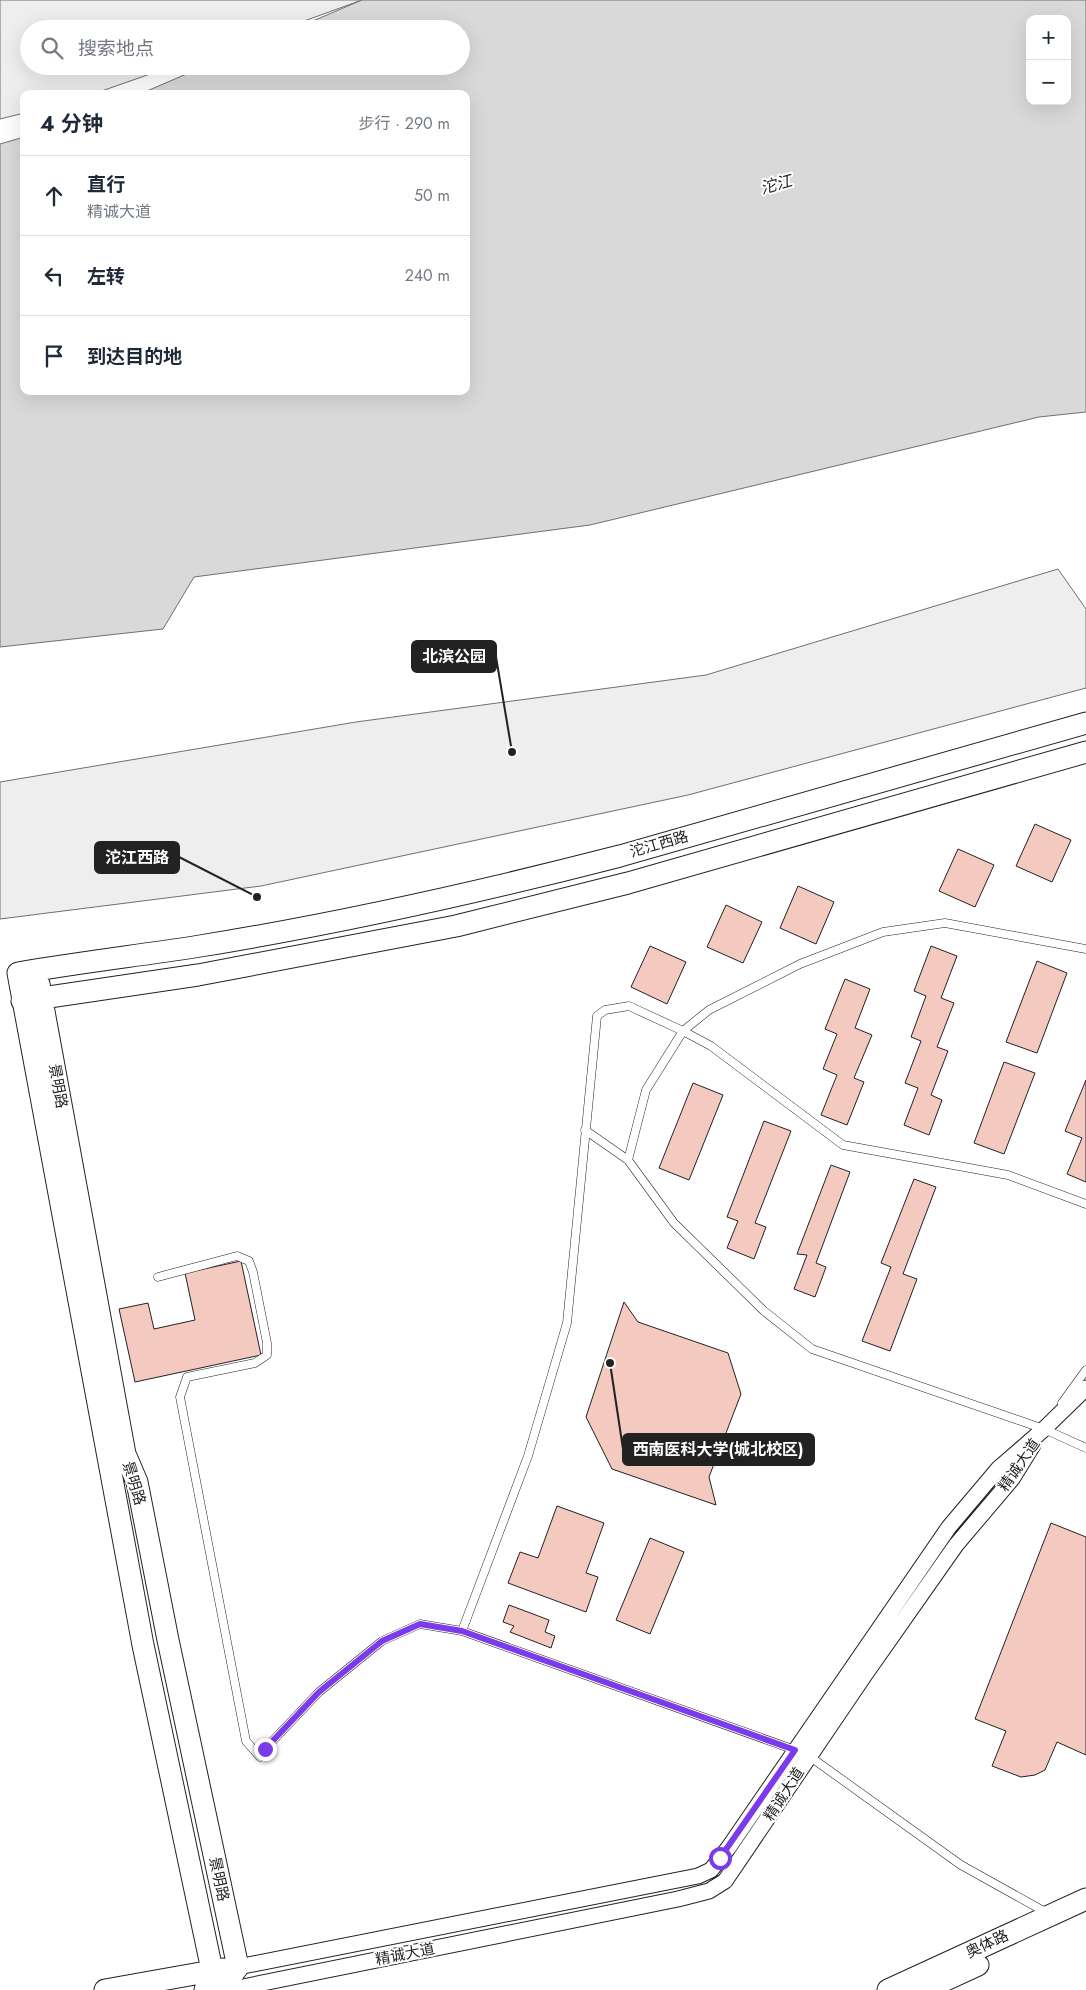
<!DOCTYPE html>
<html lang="zh">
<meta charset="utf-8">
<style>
body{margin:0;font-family:Jost,"Noto Sans SC",sans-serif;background:#f6f6f7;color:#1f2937}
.controls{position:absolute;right:15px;top:15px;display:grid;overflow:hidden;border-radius:10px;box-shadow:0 5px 20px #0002}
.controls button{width:45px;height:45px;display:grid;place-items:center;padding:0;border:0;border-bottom:1px solid #e0e1e3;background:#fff;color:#1f2937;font:25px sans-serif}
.stop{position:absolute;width:15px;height:15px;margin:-11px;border:4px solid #7c3aed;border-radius:50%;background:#fff}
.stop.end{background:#7c3aed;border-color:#fff;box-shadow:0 1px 5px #0008}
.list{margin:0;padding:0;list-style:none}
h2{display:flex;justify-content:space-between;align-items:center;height:65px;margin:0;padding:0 20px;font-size:21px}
h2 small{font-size:16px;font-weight:400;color:#747a83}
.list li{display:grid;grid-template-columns:32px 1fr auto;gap:15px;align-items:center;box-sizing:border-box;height:80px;padding:0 20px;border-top:1px solid #e0e1e3}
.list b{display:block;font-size:19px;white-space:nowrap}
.list p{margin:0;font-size:16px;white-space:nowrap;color:#747a83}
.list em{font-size:16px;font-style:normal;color:#747a83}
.icon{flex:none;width:28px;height:28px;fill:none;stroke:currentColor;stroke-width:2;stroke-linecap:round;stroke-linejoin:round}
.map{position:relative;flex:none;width:1086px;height:1990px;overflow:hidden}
.search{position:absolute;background:#fff;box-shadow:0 5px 20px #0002;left:20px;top:20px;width:450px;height:55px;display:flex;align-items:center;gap:12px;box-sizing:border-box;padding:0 18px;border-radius:28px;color:#747a83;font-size:19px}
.panel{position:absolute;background:#fff;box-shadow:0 5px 20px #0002;left:20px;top:90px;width:450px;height:305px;border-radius:10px}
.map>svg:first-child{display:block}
.green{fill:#eee;stroke:#6f6f6f}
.water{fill:#d9d9d9;stroke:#6f6f6f;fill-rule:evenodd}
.building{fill:#f3c9c0;stroke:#222}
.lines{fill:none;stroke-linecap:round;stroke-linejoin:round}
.lane-casing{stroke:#222;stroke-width:9}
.street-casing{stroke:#222;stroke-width:17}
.secondary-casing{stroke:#222;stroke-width:23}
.lane{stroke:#fff;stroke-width:8}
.street{stroke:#fff;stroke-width:15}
.secondary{stroke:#fff;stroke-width:21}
.route{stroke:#7c3aed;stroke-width:6}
.labels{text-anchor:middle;stroke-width:4;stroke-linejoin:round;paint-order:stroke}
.street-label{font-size:15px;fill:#222;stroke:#fff}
.water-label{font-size:16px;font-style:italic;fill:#222;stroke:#fff}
.leader{fill:none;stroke:#222;stroke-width:2}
.callout-dot{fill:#222;stroke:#fff;stroke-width:2}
.callout{fill:#222;stroke:#222;stroke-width:2}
.callout-label{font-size:16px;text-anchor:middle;font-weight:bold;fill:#fff}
</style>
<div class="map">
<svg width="1086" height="1990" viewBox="0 0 1086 1990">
<rect width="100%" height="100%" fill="#fff"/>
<!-- green -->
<path class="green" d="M 0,0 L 362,0 L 282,29 L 29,29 L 29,66 L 173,66 L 93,94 L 24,94 L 24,113 L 0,119 Z
M 1058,569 L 1086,609 L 1086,688 L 688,795 L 261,886 L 0,919 L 0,782 L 356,722 L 706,675 Z"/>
<!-- water -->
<path class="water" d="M 362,0 L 1086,0 L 1086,412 L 1039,417 L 590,525 L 194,577 L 163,629 L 0,647 L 0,144 L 24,137 L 24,391 L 466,391 L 466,94 L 140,94 L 205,66 L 461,66 L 461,29 L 294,29 ZM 1030,19 L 1067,19 L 1067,101 L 1030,101 Z"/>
<!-- building -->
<path class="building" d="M 1035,824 L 1071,840 L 1052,882 L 1016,866 Z
M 958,849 L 994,865 L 975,907 L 939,891 Z
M 798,886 L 834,902 L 816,944 L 780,928 Z
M 726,905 L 762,922 L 743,963 L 707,947 Z
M 650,946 L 686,962 L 667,1004 L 631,987 Z
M 931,946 L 957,956 L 941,998 L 954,1003 L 937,1047 L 948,1051 L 931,1095 L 942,1100 L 929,1135 L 904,1125 L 918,1088 L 905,1083 L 921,1041 L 911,1037 L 926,996 L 914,991 Z
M 1037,961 L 1067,973 L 1037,1053 L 1006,1042 Z
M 845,979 L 870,989 L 855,1028 L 872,1035 L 854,1078 L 864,1082 L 847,1125 L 821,1115 L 837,1075 L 823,1069 L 837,1034 L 825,1029 Z
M 1004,1062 L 1035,1073 L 1004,1154 L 974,1143 Z
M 1086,1080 L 1086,1182 L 1067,1174 L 1082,1138 L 1065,1131 Z
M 693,1083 L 723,1095 L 689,1180 L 659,1168 Z
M 764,1121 L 791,1131 L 755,1223 L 766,1227 L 754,1259 L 727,1248 L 738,1221 L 727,1217 Z
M 831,1165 L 850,1172 L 816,1263 L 826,1267 L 815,1297 L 794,1289 L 807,1255 L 797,1254 Z
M 914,1179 L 936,1187 L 903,1274 L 917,1279 L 890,1351 L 862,1341 L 891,1267 L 881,1263 Z
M 241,1261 L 261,1355 L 135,1382 L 119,1309 L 148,1303 L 154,1329 L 195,1320 L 185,1273 Z
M 624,1302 L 638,1322 L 728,1353 L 741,1394 L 709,1477 L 716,1505 L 612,1469 L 586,1417 Z
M 557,1506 L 604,1523 L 586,1573 L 598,1577 L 586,1612 L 508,1583 L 520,1552 L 538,1558 Z
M 1051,1523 L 1086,1537 L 1086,1755 L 1057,1742 L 1045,1770 L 1035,1775 L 1021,1777 L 992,1766 L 1006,1731 L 975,1719 Z
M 650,1538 L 684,1552 L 650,1634 L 616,1620 Z
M 509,1605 L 549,1620 L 545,1632 L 555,1636 L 551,1648 L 510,1632 L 514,1626 L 503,1622 Z"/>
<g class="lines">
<defs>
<path id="lane" d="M 585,1130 L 628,1160 L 674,1223 L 764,1311 L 812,1349 L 1044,1429 L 1086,1448
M 628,1160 L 646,1090 L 683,1031 L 709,1010 L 800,964 L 883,932 L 945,923 L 1086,949
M 158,1277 L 237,1256 L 249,1261 L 253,1272 L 267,1343 L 267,1355 L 255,1363 L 187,1377 L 180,1397 L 246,1741 L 260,1757 L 265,1749 L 319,1692 L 382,1641 L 420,1624 L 462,1631 L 798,1751
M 1062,1403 L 1086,1370
M 462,1631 L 528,1456 L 567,1323 L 597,1016 L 605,1010 L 629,1006 L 683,1031 L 711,1046 L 843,1145 L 1008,1175 L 1086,1204
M 809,1756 L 961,1865 L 1049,1914"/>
<path id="street" d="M 238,1967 L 698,1876 L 711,1870 L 729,1847 L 949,1527 L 998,1469 L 1044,1429 L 1086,1388
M 228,1990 L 678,1899 L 709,1891 L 725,1881 L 864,1676 L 956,1545 L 1012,1479 L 1033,1445"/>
<path id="secondary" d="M 39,984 L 125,1454 L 137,1482 L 168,1640 L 238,1967 L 221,1990
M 22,1001 L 198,975 L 456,926 L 628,883 L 1086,752
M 105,1990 L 223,1969
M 205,1990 L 212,1970 L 143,1645 L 18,973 C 76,963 135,956 194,947 C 337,924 480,892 620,856 L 1086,723
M 888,1990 L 1086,1899
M 924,1990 L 978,1965"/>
</defs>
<!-- lane casing -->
<use href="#lane" class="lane-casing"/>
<!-- street casing -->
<use href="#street" class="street-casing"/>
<!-- secondary casing -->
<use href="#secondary" class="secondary-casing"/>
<!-- lane -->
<use href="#lane" class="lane"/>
<!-- street -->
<use href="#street" class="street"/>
<!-- secondary -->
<use href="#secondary" class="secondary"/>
</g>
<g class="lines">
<!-- route -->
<path class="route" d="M 265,1749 L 319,1692 L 382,1641 L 420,1624 L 462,1631 L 795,1750 L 720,1858"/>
</g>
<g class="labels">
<!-- street labels -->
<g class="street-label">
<text transform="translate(659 844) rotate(-16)" y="5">沱江西路</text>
<text transform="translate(58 1086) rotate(80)" y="5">景明路</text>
<text transform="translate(1019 1465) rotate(-55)" y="5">精诚大道</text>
<text transform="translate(134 1483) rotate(73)" y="5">景明路</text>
<text transform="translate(784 1794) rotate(-57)" y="5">精诚大道</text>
<text transform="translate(219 1879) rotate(78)" y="5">景明路</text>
<text transform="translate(987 1944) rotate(-25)" y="5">奥体路</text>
<text transform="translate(405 1954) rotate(-11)" y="5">精诚大道</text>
</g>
<!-- water labels -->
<g class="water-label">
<text transform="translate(776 184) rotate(-15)" y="6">沱江</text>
</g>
</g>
<!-- callouts -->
<path class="leader" d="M512 752L496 657M257 897L179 857M610 1363L623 1449"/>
<g class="callout-dot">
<circle cx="512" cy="752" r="5"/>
<circle cx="257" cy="897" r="5"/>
<circle cx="610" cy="1363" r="5"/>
</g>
<g class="callout">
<rect x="412" y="641" width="84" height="31" rx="5"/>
<rect x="95" y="842" width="84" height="31" rx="5"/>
<rect x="623" y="1434" width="191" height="31" rx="5"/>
</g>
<g class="callout-label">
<text x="454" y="662">北滨公园</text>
<text x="137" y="863">沱江西路</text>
<text x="718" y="1455">西南医科大学(城北校区)</text>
</g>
</svg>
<div class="controls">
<button>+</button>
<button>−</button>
</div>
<div class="stop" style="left:720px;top:1858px"></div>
<div class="stop end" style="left:265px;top:1749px"></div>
<div class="search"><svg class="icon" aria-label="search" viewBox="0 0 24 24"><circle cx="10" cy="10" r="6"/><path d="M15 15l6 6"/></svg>搜索地点</div>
<section class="panel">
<h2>4 分钟<small>步行 · 290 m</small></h2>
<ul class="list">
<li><svg class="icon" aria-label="ahead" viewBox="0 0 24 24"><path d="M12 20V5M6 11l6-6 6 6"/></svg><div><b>直行</b><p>精诚大道</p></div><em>50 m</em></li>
<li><svg class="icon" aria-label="left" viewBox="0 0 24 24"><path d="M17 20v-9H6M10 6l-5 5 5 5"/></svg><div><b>左转</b></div><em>240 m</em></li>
<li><svg class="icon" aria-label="arrive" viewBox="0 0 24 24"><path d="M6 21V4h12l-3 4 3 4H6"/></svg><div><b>到达目的地</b></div></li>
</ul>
</section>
</div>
